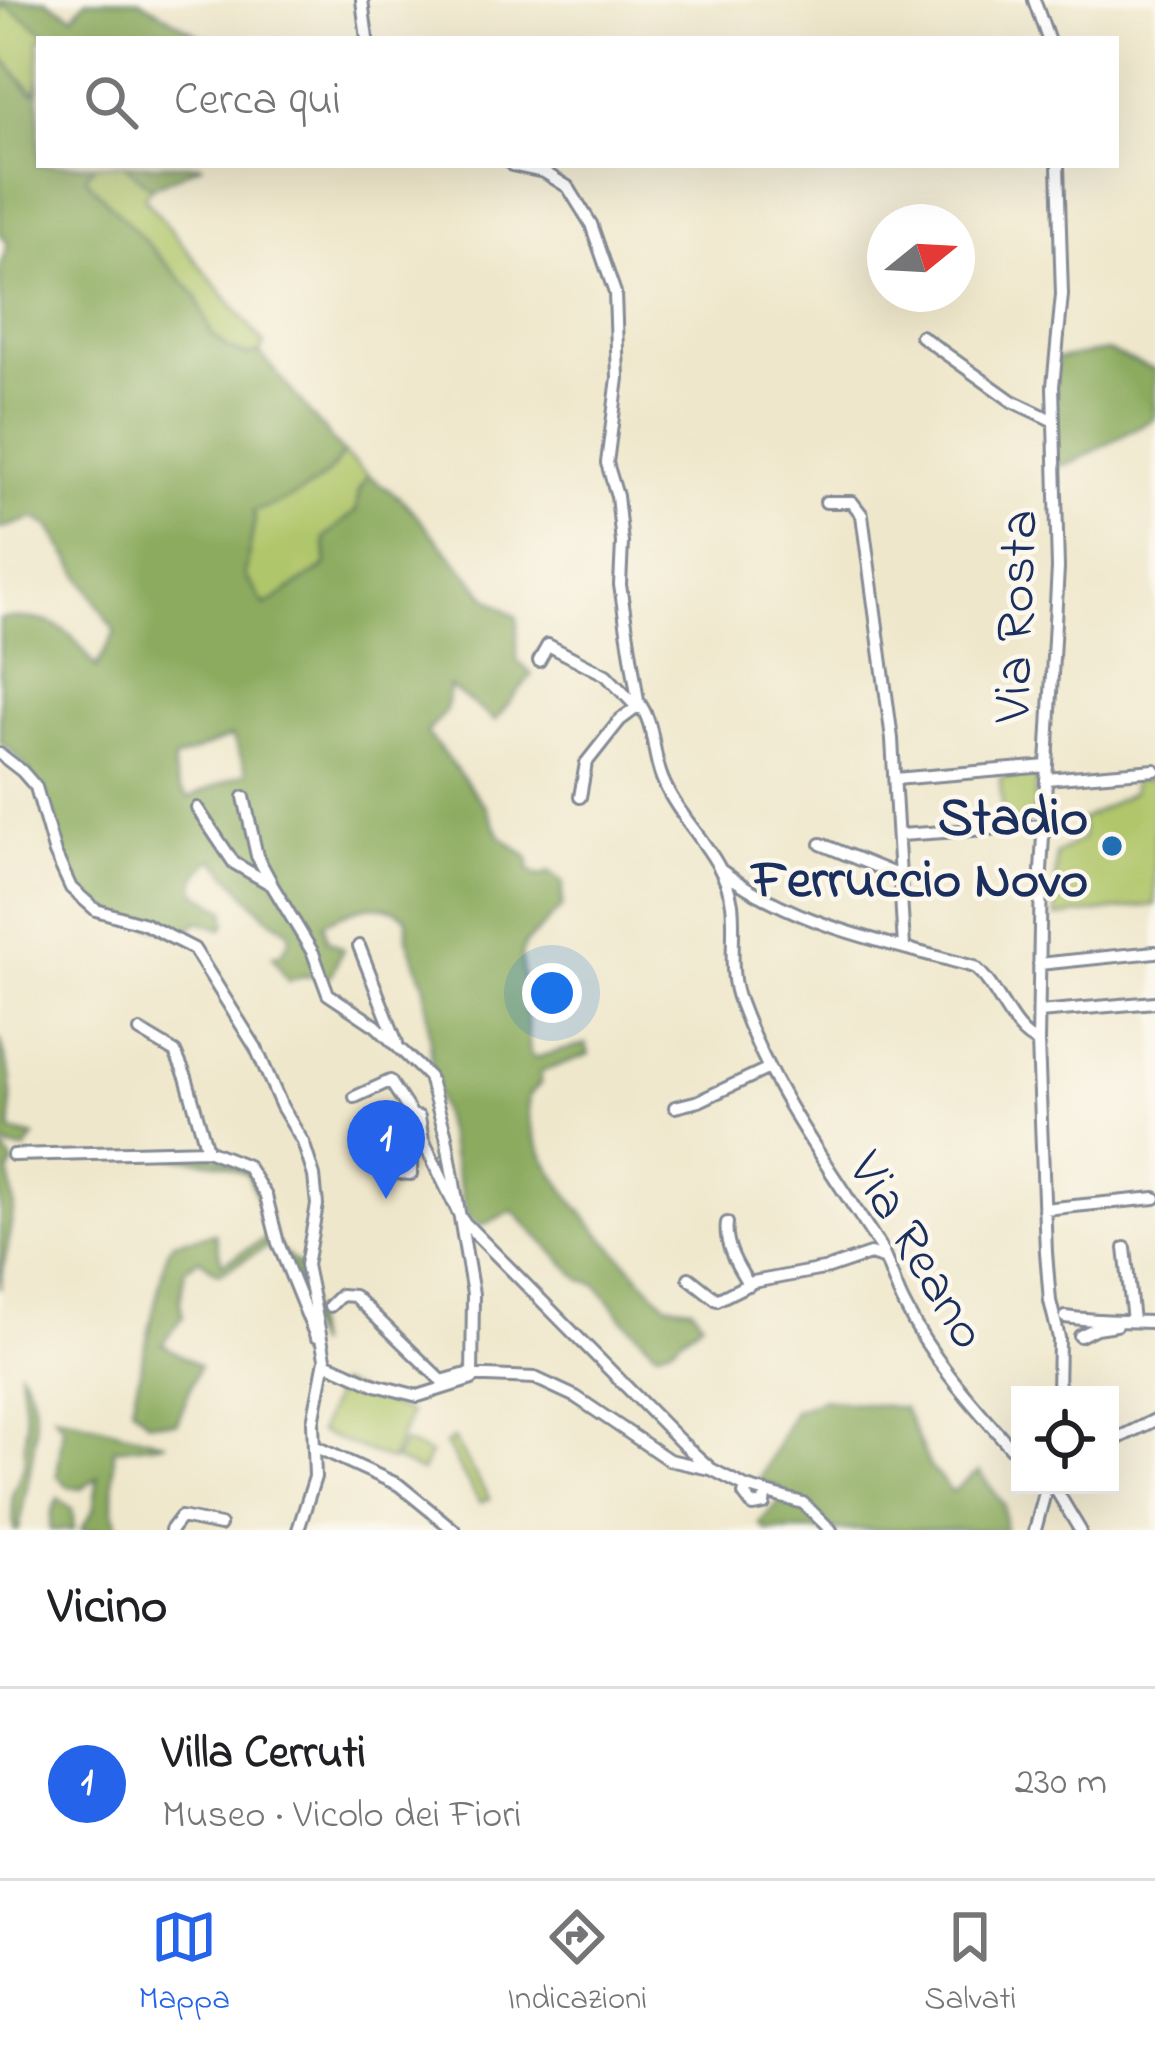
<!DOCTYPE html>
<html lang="it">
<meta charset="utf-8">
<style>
body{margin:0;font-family:"Indie Flower",sans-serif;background:#f2f2f2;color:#202124}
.controls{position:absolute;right:36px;bottom:36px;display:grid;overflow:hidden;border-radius:0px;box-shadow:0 12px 48px #0002}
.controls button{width:108px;height:108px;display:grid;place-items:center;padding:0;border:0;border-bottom:3px solid #e0e0e0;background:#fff;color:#202124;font:60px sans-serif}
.compass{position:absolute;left:867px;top:204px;width:108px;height:108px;border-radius:50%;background:#fff;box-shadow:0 12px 48px #0002;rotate:72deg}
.you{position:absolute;left:552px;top:993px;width:42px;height:42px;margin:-30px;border:9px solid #fff;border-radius:50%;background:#1a73e8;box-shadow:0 0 0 18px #1a73e833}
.badge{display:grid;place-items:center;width:78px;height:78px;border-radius:50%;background:#2563eb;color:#fff;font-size:39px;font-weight:700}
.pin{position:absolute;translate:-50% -99px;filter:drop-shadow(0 3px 6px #0008)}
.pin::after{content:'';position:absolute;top:63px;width:42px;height:36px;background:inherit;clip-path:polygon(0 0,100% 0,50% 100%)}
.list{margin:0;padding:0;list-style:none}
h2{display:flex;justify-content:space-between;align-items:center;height:156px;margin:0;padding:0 48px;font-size:51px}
h2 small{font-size:39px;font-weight:400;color:#757577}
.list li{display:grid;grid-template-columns:78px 1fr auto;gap:36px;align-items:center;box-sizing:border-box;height:192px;padding:0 48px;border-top:3px solid #e0e0e0}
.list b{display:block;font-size:45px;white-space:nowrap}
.list p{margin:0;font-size:39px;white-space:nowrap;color:#757577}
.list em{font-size:39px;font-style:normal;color:#757577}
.icon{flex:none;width:66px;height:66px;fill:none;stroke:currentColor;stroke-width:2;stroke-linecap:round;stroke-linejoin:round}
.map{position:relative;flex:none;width:1155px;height:1530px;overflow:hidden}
.search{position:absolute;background:#fff;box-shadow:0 12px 48px #0002;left:36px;right:36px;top:36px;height:132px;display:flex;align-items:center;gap:30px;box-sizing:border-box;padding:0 42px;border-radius:0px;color:#757577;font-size:45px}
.sheet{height:348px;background:#fff}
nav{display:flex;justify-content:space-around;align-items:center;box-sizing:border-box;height:168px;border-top:3px solid #e0e0e0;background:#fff;font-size:33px;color:#757577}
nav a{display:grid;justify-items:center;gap:6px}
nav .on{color:#2563eb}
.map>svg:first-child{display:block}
.green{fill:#b0c66b;stroke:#667a64;stroke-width:3}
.forest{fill:#8cab5f;stroke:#546d5e;stroke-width:3;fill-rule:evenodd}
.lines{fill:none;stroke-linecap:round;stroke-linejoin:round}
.minor-casing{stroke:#858b94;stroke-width:16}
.minor{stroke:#fff;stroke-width:10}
.poi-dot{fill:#1f6fb2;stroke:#fbf7ec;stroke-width:4.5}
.labels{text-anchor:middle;stroke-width:9;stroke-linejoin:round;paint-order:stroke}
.street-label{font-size:54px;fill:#1b2f5e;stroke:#fbf7ec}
.poi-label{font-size:54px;font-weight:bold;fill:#1b2f5e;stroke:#fbf7ec;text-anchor:end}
</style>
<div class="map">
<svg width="1155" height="1530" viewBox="0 0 1155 1530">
<rect width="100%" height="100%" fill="#fbf7ec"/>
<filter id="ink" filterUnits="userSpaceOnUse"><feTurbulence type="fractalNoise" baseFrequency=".00833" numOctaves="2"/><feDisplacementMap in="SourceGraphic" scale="24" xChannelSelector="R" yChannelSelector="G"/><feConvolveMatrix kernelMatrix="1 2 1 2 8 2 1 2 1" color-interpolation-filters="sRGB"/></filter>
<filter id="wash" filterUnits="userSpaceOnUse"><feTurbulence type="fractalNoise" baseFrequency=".004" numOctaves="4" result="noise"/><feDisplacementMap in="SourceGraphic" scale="48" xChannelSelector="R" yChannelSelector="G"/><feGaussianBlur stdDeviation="2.7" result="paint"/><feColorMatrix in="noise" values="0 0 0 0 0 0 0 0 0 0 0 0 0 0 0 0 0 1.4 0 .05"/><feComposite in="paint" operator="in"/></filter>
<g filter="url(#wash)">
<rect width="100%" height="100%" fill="#efe7cb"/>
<!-- green -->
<path class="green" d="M 4,4 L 54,39 L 39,39 L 39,77 L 35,94 L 0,55 L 0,11 Z
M 95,165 L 125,165 L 151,188 L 144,197 L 264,344 L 260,353 L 246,355 L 227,348 L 211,333 L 196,295 L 88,181 L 86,176 Z
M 343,453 L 368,475 L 359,491 L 356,511 C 342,529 319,535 327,562 L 322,568 L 265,606 L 245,575 L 255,518 L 253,511 C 289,500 324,487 343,453 Z
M 1036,774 L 1034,822 L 1003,823 L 1000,778 Z
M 1155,779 L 1155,905 L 1056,917 L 1056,854 L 1083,839 L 1081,820 L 1133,792 L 1133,780 Z
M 338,1384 L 410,1413 L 391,1461 L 319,1432 Z
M 453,1439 L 489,1498 L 480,1503 L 445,1444 Z
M 403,1442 L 430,1454 L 422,1472 L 395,1460 Z"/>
<!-- forest -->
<path class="forest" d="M 0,0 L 47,0 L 73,16 L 86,0 L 139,0 L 206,39 L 54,39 L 5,5 L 0,11 Z
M 0,55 L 30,91 L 35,93 L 39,77 L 39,165 L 95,165 L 86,176 L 88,181 L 196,295 L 211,333 L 228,348 L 246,355 L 260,353 L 343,453 C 324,487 289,500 253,512 L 255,518 L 245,575 L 265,606 L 323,568 L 327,562 L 324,538 L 356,511 L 359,491 L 368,475 L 403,500 L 489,599 L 517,617 L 517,661 L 532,674 L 495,721 L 449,686 L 446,710 L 427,733 L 485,806 L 500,836 L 529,858 L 529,870 L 539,876 L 550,872 L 563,882 L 562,907 L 524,945 L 521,955 L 530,1054 L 534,1058 L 586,1044 L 589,1054 L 541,1072 L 540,1084 L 529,1095 C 518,1161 624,1258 666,1304 L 691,1307 L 702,1321 L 672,1346 L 657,1352 L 624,1320 L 596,1284 L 581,1280 L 513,1211 L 480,1226 L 467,1216 L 433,1078 L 425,986 L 407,938 L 407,918 C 381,896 352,909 324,923 L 327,940 L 343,949 L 330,977 L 302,976 L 288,981 L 273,956 L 282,953 L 290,939 L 288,930 L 267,917 L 214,859 C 201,869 193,876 196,892 L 225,910 L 226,924 L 222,929 L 199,921 L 180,936 C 157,926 108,914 92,902 C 41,860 57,779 0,742 L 0,619 C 51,614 69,626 96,668 L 115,632 L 49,526 L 34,518 L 0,529 L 0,267 L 8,244 L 0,233 ZM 232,736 L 247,772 L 189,798 C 176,789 173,775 174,760 Z
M 125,165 L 203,165 L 151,188 Z
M 1107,351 L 1155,370 L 1155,418 L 1072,463 L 1055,466 L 1055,359 Z
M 0,1038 L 11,1079 L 11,1131 L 34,1137 L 25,1150 L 10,1148 L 0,1139 Z
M 0,1144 L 14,1164 L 9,1171 L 14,1206 L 0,1289 Z
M 171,1153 L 218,1156 L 244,1167 L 258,1186 L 278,1248 L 303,1269 L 315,1346 L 278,1256 L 268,1246 L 219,1274 L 199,1259 L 185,1269 L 180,1302 L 183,1317 L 162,1344 L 199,1366 L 177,1423 L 148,1422 L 132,1406 L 167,1251 L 173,1242 L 215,1233 L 222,1264 L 271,1235 L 248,1175 L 223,1164 L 171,1157 Z
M 20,1372 C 51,1414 25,1483 19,1530 L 14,1530 L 12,1495 L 24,1466 L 26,1421 Z
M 822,1399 L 904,1408 L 930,1467 L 952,1492 L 979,1471 L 1004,1505 L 1005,1530 L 766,1530 L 759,1523 L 780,1502 L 780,1488 L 759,1480 L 794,1411 Z
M 54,1414 L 166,1443 L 114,1449 L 113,1511 L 119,1530 L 81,1530 L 93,1511 L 98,1477 L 82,1489 L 69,1487 L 57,1476 L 63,1427 Z
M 58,1498 L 72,1509 L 74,1530 L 50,1530 L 52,1511 Z"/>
</g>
<g filter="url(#ink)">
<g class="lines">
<defs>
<path id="minor" d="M 362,0 L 367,39
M 1034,0 L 1048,39
M 512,165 L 544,172 L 568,187 L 591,224 L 615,293 L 618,378 L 607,463 L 617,496 L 622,543 L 620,585 L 638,701
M 921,336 L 1012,401 L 1054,421
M 826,502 L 852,502 L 862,515 L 892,739 L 904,947
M 539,661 L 548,645 L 606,675 L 632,702 L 638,701 C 656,726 651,750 662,778 C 680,823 724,854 732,904 C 736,937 727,971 740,1003 C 772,1090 825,1162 875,1239 C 889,1260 893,1284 905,1306 C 934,1364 978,1410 1020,1458
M 0,754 L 22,771 L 36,787 L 55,853 L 71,888 L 96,910 L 145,924 L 194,949 L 256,1048 L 282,1107 L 303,1142 L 314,1176 L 317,1205 L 306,1265 L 326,1363 L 376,1385 L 418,1396 L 472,1379
M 895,779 L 1047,766
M 1046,779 L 1155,770
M 244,797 L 257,856 L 271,882
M 580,797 L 586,763 L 620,720 L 640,705
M 197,808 L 234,863 L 272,885 L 313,953 L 328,994 L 376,1026 L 429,1077 L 446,1136 L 473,1294 L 472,1379
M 900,835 L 1044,825
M 821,844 L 902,877
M 722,871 C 797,927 887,942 974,967 C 999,986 1011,1033 1038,1042
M 359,946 L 397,1043
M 1039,964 L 1155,952
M 1039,1012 L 1155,1002
M 140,1031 L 175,1052 L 186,1077 L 207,1150
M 355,1097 L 390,1081 L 412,1115 L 419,1117 L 423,1140 L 462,1220 L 681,1442 L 711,1469 L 746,1487 L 803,1503 L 831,1530
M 675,1107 L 699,1101 L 767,1069
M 13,1155 L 207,1150 L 247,1166 L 266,1196 L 278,1243 L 316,1337
M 381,1172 L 411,1174 L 412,1115
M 1044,1209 L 1155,1198
M 727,1223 C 724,1245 737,1266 749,1285
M 1125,1248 L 1133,1321
M 689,1278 L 717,1300 L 753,1282 L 829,1268 L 870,1254 L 883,1258
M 330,1306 L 341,1295 L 354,1296 L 442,1381 L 463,1375 L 535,1378 L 576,1397 L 669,1460 L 710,1469
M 1065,1317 C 1093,1321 1125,1321 1155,1322
M 1080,1336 L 1096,1328 L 1116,1325
M 1058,1395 L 1059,1338 L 1050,1301 L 1046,1252 L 1038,1042 L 1041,871 L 1058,568 L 1053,386 L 1062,295 L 1058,165
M 1110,1442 L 1155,1420
M 316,1447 L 399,1485 L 454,1530
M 1053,1485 L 1080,1530
M 746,1487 L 744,1494 L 753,1506 L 764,1504 L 765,1494
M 171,1530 L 181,1517 L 220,1525
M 298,1530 L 315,1477 L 313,1422 L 325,1360
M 1035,1530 L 1047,1485"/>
</defs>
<!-- minor casing -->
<use href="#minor" class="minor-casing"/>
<!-- minor -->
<use href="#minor" class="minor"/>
</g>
</g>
<!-- markers -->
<circle class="poi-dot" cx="1112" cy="846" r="12"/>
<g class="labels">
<!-- street labels -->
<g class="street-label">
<text transform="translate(1013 616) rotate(-88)" y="19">Via Rosta</text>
<text transform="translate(920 1249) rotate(59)" y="19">Via Reano</text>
</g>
<!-- poi labels -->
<g class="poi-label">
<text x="1088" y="834">Stadio<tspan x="1088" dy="62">Ferruccio Novo</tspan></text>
</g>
</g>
</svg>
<div class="controls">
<button><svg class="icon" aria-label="locate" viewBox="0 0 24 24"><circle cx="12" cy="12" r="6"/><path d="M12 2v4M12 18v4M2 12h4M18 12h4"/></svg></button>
</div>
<svg class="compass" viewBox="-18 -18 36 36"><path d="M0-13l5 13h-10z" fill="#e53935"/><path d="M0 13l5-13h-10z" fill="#757577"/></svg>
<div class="you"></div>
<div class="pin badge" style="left:386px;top:1199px">1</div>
<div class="search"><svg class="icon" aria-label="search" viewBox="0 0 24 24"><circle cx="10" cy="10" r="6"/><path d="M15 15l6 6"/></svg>Cerca qui</div>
</div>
<section class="sheet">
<h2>Vicino<small></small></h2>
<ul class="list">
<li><span class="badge">1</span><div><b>Villa Cerruti</b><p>Museo · Vicolo dei Fiori</p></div><em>230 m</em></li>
</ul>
</section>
<nav>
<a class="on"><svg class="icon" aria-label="map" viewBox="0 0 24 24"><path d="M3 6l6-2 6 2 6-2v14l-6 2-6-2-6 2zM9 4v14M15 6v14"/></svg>Mappa</a>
<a><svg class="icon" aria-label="directions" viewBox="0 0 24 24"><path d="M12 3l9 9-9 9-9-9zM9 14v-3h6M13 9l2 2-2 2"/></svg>Indicazioni</a>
<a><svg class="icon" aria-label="saved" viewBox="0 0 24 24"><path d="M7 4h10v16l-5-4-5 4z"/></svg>Salvati</a>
</nav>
